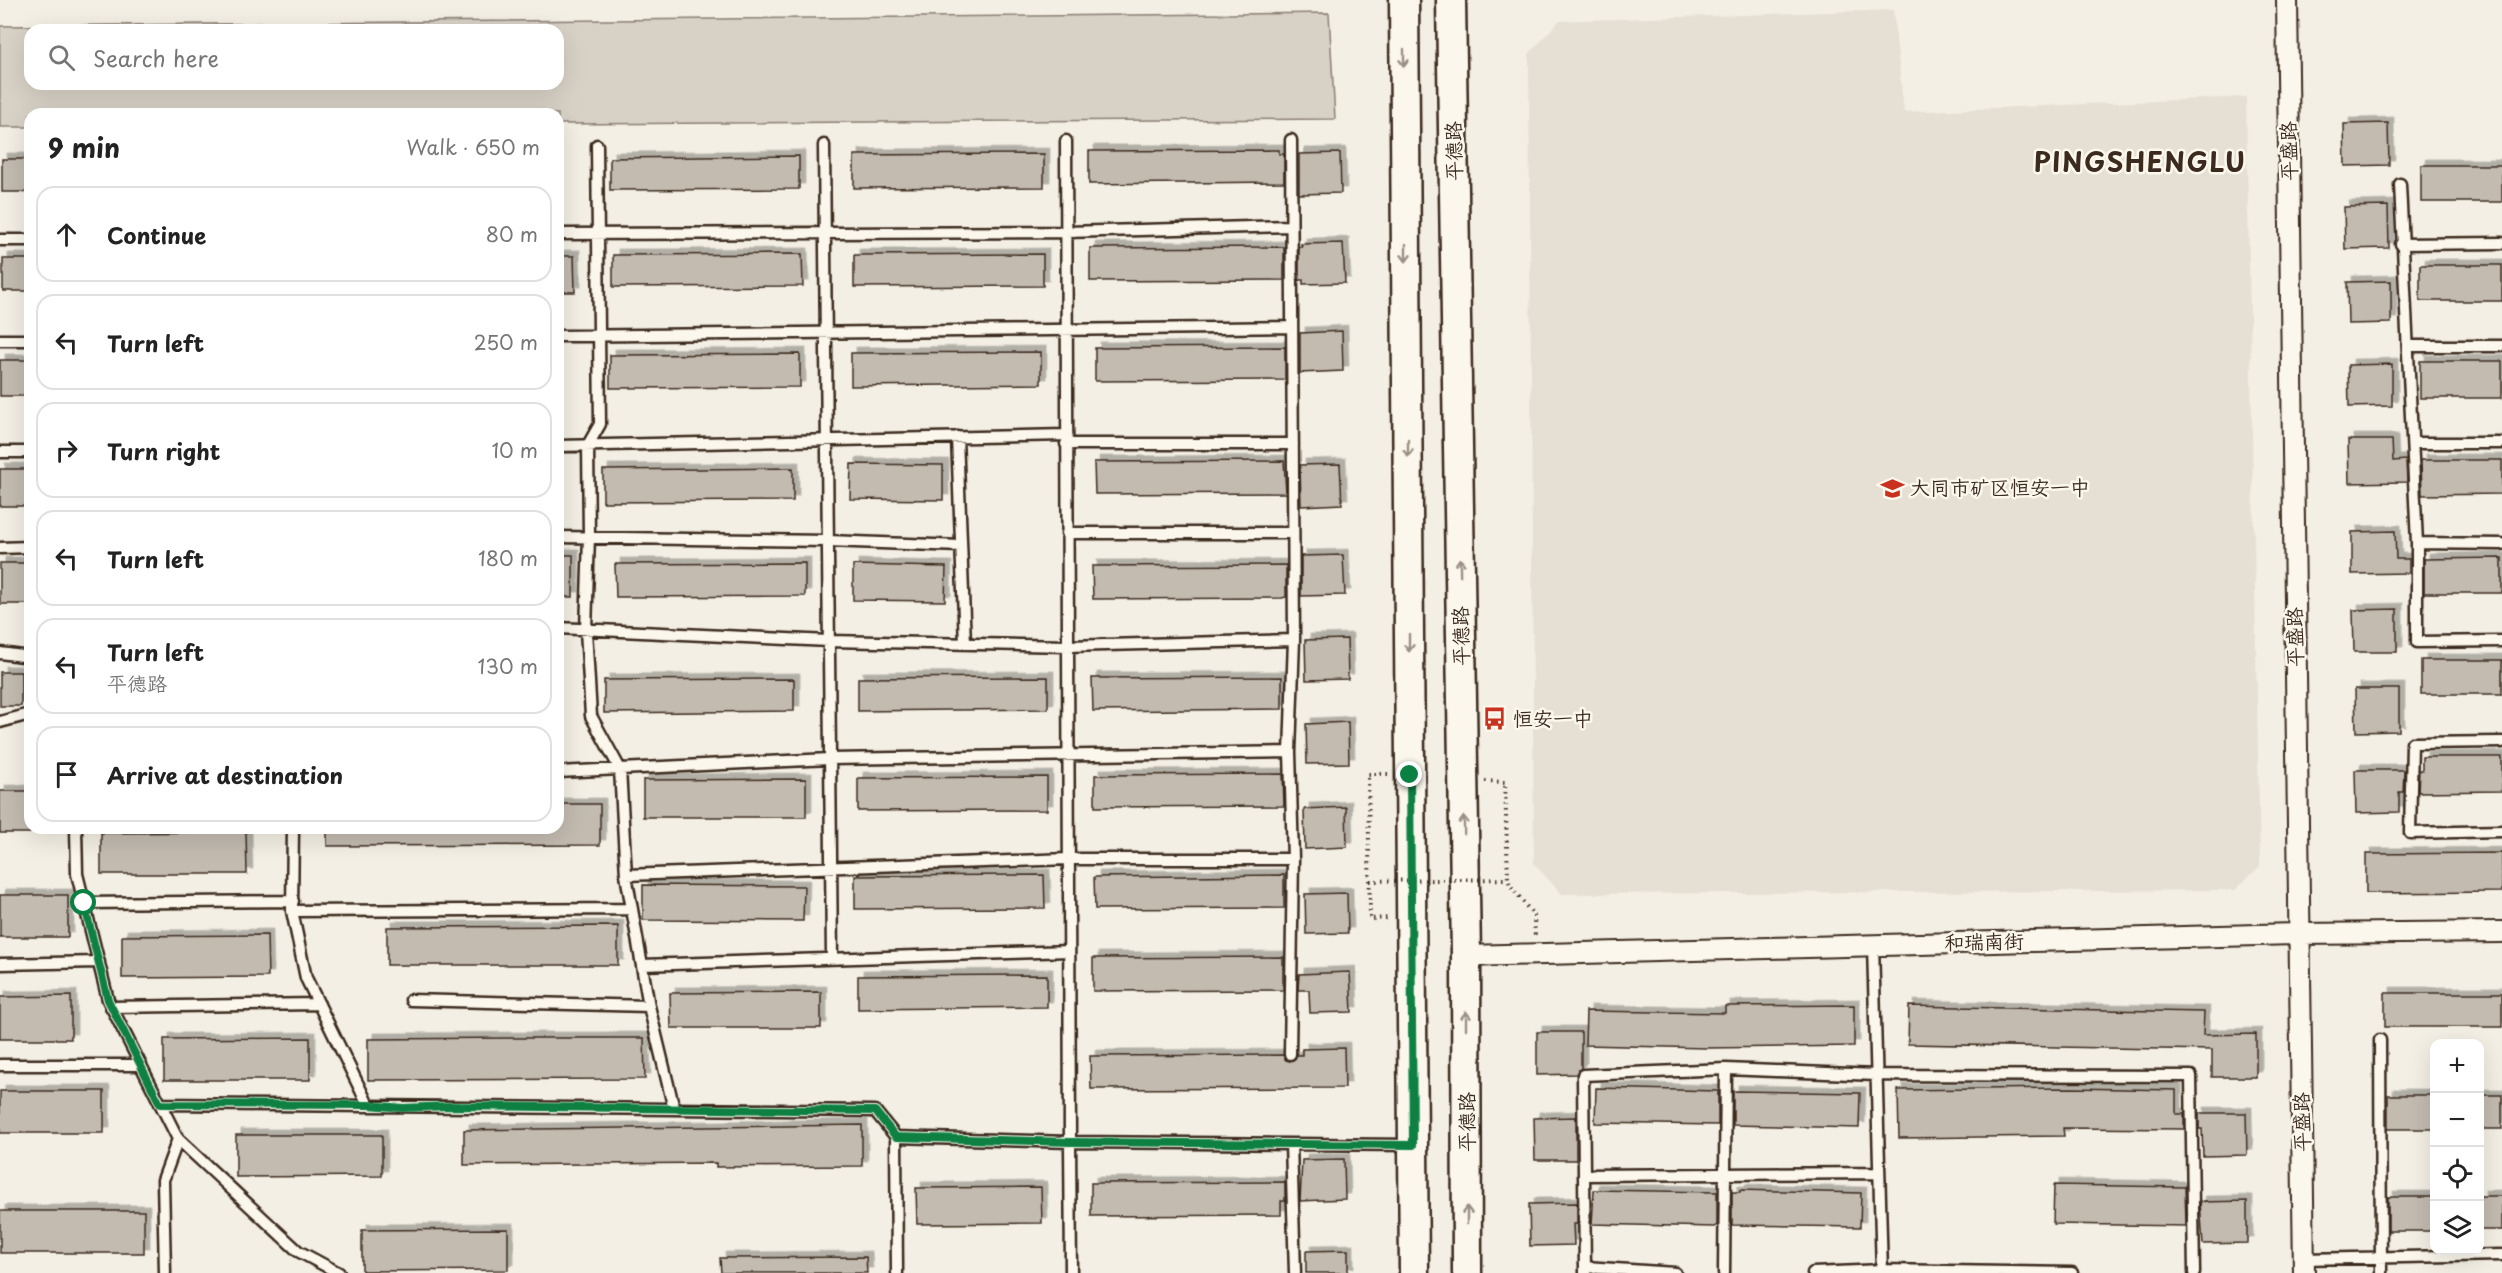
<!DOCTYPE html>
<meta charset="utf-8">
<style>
body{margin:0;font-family:"Playpen Sans","LXGW WenKai TC",sans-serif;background:#f2f2f2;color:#222}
.controls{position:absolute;right:18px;bottom:18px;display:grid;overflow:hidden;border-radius:12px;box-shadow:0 6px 24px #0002}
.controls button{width:54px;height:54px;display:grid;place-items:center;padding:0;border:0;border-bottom:2px solid #e0e0e0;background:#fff;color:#222;font:30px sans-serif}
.stop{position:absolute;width:18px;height:18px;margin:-14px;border:4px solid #0b8043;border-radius:50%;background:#fff}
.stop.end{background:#0b8043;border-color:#fff;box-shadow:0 2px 6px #0008}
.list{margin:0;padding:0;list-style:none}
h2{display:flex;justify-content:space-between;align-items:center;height:78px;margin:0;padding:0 24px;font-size:26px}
h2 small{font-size:20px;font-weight:400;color:#767676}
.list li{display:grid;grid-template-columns:39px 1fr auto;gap:18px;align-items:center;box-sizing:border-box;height:96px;margin:0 12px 12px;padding:0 12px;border:2px solid #e0e0e0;border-radius:18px}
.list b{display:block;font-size:22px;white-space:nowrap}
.list p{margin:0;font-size:20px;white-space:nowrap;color:#767676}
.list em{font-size:20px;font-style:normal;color:#767676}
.icon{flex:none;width:33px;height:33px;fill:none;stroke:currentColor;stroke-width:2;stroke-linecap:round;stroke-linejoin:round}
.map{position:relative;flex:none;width:2502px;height:1273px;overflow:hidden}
.search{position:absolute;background:#fff;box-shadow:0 6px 24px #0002;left:24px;top:24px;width:540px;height:66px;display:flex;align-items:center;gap:15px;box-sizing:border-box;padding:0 21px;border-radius:18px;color:#767676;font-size:22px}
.panel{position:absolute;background:#fff;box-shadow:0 6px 24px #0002;left:24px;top:108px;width:540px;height:726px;border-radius:18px}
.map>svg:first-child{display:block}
.built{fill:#e5dfd4}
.green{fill:#d8d1c6;stroke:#8a7e72;stroke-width:1.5;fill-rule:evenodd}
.building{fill:#c3bbb0;stroke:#3b2a1e;stroke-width:1.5;filter:url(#shadow)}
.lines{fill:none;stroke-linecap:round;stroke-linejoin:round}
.service-casing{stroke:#3b2a1e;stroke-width:15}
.minor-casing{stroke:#3b2a1e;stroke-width:24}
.secondary-casing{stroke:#3b2a1e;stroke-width:33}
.path{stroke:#3b2a1e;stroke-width:4;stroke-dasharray:1.5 4.5;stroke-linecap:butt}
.service{stroke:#fbf7ec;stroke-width:10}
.minor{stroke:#fbf7ec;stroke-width:20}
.secondary{stroke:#fbf7ec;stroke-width:28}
.path-bridge{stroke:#3b2a1e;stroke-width:4;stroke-dasharray:1.5 4.5;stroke-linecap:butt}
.oneway{stroke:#9b9085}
.route{stroke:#0b8043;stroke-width:8}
.labels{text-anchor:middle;stroke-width:5;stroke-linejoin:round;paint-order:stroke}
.street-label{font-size:20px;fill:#3b2a1e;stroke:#fbf7ec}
.poi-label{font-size:20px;fill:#3b2a1e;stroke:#fbf7ec;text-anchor:start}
.district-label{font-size:26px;font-weight:bold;letter-spacing:1.5px;fill:#3b2a1e;stroke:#fbf7ec}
</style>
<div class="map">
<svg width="2502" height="1273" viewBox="0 0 2502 1273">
<defs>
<filter id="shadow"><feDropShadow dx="5.5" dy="-5.5" stdDeviation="0" flood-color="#0004"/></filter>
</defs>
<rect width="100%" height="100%" fill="#f3efe4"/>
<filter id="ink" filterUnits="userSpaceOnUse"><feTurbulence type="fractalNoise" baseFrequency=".0167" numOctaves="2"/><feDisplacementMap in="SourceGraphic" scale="12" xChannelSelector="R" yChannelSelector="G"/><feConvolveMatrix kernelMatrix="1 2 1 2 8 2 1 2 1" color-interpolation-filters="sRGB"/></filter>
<g filter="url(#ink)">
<!-- built -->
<path class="built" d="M 1893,10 L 1904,112 L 2246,97 L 2260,866 L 2235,890 L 1562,894 L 1534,864 L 1529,54 L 1559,21 Z"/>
<!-- green -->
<path class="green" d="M 1329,13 L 1335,119 L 558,124 L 558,114 L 30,114 L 30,127 L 0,127 L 0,26 ZM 30,30 L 558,30 L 558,84 L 30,84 Z"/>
<!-- building -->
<path class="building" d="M 2388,123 L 2389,165 L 2345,166 L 2344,124 Z
M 1279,150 L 1279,154 L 1284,154 L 1284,182 L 1089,184 L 1089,151 Z
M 1340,153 L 1341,193 L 1299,194 L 1299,154 Z
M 1044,154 L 1044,187 L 854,188 L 854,155 Z
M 799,156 L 799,189 L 610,190 L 610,158 Z
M 2,159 L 30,159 L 30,192 L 2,192 Z
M 2421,165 L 2502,165 L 2502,202 L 2421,202 Z
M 2388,206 L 2389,248 L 2345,249 L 2344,207 Z
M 1343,243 L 1345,283 L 1303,284 L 1303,280 L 1299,280 L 1299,247 L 1302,247 L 1301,244 Z
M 1284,247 L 1284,280 L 1090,281 L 1090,248 Z
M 802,254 L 803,286 L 613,287 L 613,255 Z
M 1043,254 L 1043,286 L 854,287 L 854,255 Z
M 558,256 L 574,256 L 575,292 L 558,292 Z
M 3,259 L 30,259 L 30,291 L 3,291 Z
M 2420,265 L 2502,265 L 2502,301 L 2420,301 Z
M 2391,281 L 2391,323 L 2348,324 L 2347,282 Z
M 1342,331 L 1343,371 L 1300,373 L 1300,333 Z
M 1285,347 L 1285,380 L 1095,381 L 1095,348 Z
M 1041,352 L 1041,384 L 851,386 L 851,353 Z
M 800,354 L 800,387 L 610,388 L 610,355 Z
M 0,360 L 30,360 L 30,396 L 0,396 Z
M 2420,361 L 2502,361 L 2502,398 L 2420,398 Z
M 2392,364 L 2392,406 L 2349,407 L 2348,365 Z
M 2348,440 L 2392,440 L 2393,461 L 2406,460 L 2407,482 L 2349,483 Z
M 2421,460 L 2502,460 L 2502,494 L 2422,495 Z
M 1284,461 L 1286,493 L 1095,494 L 1094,462 Z
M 851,464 L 943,465 L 943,500 L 850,499 Z
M 1340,464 L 1342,504 L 1301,506 L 1300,465 Z
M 793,468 L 793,501 L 603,502 L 603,470 Z
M 0,469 L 30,469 L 30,506 L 0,506 Z
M 2395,531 L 2396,559 L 2409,559 L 2409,573 L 2352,574 L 2352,532 Z
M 558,555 L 573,555 L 573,597 L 558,597 Z
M 1343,555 L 1345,595 L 1301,596 L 1301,556 Z
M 2502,558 L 2502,593 L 2424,593 L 2424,559 Z
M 0,563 L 30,563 L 30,604 L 0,604 Z
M 805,563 L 805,596 L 616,597 L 615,564 Z
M 853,565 L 946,567 L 945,601 L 853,600 Z
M 1286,565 L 1286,597 L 1282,598 L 1093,599 L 1092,566 Z
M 2397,609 L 2397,652 L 2354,652 L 2353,610 Z
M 1347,639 L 1348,679 L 1306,680 L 1305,640 Z
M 2421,660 L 2502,660 L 2502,694 L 2421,694 Z
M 0,672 L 21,672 L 21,706 L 0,706 Z
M 1048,677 L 1048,709 L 858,711 L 858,678 Z
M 1282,677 L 1282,709 L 1093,711 L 1092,678 Z
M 794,679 L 794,711 L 604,713 L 604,680 Z
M 2355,689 L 2399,689 L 2399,731 L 2356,732 Z
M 1348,722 L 1349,763 L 1307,764 L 1306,724 Z
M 2422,757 L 2502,757 L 2502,791 L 2418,792 L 2419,770 L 2422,770 Z
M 2355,770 L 2404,770 L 2403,792 L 2399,792 L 2399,812 L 2356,813 Z
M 1283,774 L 1284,806 L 1095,807 L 1095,775 Z
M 1047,777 L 1047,810 L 858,811 L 858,778 Z
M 806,779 L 806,817 L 643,817 L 643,780 Z
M 0,791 L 30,791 L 30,833 L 0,833 Z
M 558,804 L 600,804 L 600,845 L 327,846 L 327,828 L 558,828 Z
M 1346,807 L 1347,847 L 1305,849 L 1304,809 Z
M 246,832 L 247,874 L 101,874 L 101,833 Z
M 2502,853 L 2502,892 L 2366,893 L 2366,854 Z
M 1044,875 L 1045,908 L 855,909 L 855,876 Z
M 1284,875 L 1284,908 L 1095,909 L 1094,877 Z
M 643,885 L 804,886 L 803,921 L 643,920 Z
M 1347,893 L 1348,933 L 1306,934 L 1305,894 Z
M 0,895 L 68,895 L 68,937 L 0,937 Z
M 618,926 L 618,965 L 387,965 L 387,927 Z
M 267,935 L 268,977 L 122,978 L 122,936 Z
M 1283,957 L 1283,990 L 1093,991 L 1093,958 Z
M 1350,972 L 1352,1012 L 1310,1013 L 1309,990 L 1298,990 L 1299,974 Z
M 1047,975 L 1047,1007 L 858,1009 L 858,976 Z
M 821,992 L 821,1028 L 671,1028 L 670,993 Z
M 2385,993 L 2502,993 L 2502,1027 L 2385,1027 Z
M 71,996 L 71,1039 L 0,1039 L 0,997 Z
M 1854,1005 L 1854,1046 L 1706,1048 L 1585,1045 L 1586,1011 L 1725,1013 L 1725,1006 Z
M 1909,1006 L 2204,1012 L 2203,1035 L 2256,1034 L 2256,1077 L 2212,1077 L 2212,1050 L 1908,1044 Z
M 1537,1032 L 1581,1032 L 1581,1068 L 1576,1074 L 1537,1075 Z
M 310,1038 L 310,1080 L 164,1080 L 164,1039 Z
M 514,1038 L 644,1038 L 645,1079 L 368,1080 L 368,1039 Z
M 1344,1048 L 1345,1088 L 1091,1089 L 1090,1056 L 1283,1055 L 1286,1060 L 1290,1061 L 1297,1055 L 1302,1055 L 1302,1049 Z
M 1596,1088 L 1718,1091 L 1718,1125 L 1595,1123 Z
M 2072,1088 L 2176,1090 L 2176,1114 L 2184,1114 L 2184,1129 L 2063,1128 L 2064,1136 L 1899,1138 L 1898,1090 Z
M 0,1091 L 104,1091 L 104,1133 L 0,1133 Z
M 1733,1091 L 1860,1093 L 1859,1128 L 1733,1125 Z
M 2388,1095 L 2434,1095 L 2434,1129 L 2388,1129 Z
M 2480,1095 L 2502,1095 L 2502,1129 L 2480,1129 Z
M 2199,1113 L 2246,1113 L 2247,1155 L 2203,1156 L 2202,1129 L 2199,1129 Z
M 1576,1117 L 1576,1160 L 1535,1160 L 1534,1118 Z
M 862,1125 L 862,1166 L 716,1167 L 716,1163 L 464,1165 L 464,1130 Z
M 236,1135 L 382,1135 L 382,1176 L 236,1177 Z
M 1344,1159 L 1345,1199 L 1300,1201 L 1302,1160 Z
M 1285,1182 L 1285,1201 L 1281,1201 L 1281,1215 L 1091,1216 L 1091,1183 Z
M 2054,1185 L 2185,1187 L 2186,1226 L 2053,1224 Z
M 1041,1187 L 1042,1223 L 917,1224 L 916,1188 Z
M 1594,1190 L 1717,1192 L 1717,1225 L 1714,1227 L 1592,1224 Z
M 1740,1190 L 1861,1193 L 1860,1227 L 1732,1225 L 1732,1192 L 1740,1192 Z
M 2480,1196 L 2502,1196 L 2502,1230 L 2480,1230 Z
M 2388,1197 L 2434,1197 L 2434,1231 L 2388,1231 Z
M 2247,1201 L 2247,1243 L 2203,1244 L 2200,1202 Z
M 1577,1203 L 1577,1224 L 1573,1224 L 1574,1245 L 1530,1246 L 1529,1204 Z
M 0,1211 L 144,1211 L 144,1253 L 0,1253 Z
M 508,1229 L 508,1270 L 362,1271 L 362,1230 Z
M 1348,1250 L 1348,1273 L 1306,1273 L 1306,1251 Z
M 866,1257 L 867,1273 L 721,1273 L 720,1258 Z"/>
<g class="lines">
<defs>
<path id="service" d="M 1066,141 L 1070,1142 L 1413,1145
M 597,145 L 600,424 L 588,445 L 589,536 L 586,630 L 591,716 L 620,769 L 626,875 L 649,1006 L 674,1109
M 824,145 L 832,958
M 2400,184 L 2417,543 L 2417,642 L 2502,641
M 558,234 L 1066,232 L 1291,226
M 0,240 L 30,240
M 2401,244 L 2502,243
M 558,336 L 1292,327
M 0,340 L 30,340
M 2409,346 L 2502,346
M 957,437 L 965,644
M 2413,443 L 2502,443
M 1066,444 L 1293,444
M 558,446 L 1066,435
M 0,452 L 30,452
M 1067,533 L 1293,533
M 558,537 L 828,541 L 961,546
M 2417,543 L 2502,544
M 0,548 L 30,547
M 558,628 L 829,641 L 1067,646 L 1294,640
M 0,653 L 30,657
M 0,722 L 30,714
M 2502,742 L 2412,743 L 2410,833 L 2502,831
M 558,772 L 830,759 L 1290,752
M 76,828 L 77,874 L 108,1000 L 178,1139 L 298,1251 L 339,1273
M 293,828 L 292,911 L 306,978 L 368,1105
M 626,875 L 1068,859 L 1293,859
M 84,903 L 293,901
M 292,911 L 632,909
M 1873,945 L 1882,1273
M 0,964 L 99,962
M 642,965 L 1069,951
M 411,1000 L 649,1006
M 111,1007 L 319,1004
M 2380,1040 L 2381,1273
M 1290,1054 L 1293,859 L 1290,752 L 1294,640 L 1291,140
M 0,1065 L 141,1065
M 160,1104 L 875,1111 L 896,1137 L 1070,1142 L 1071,1273
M 896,1137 L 897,1273
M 1291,1144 L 1295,1273
M 1584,1175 L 1879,1173
M 2303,1259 L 2502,1255
M 1585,1267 L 1675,1273
M 165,1273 L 163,1180 L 178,1139
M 1585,1273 L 1583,1075 L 1726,1069 L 1876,1075 L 2191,1076 L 2194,1273
M 1724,1273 L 1726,1069
M 1813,1273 L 1882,1270 L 2072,1273"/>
<path id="minor" d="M 2287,0 L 2304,1273
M 1466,956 L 2299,934 L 2502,932"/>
<path id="secondary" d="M 1404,0 L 1414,1273
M 1451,0 L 1466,956 L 1467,1273"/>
</defs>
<!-- service casing -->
<use href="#service" class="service-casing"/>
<!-- minor casing -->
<use href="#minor" class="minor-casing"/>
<!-- secondary casing -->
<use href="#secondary" class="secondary-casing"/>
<!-- path -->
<path class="path" d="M 1388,774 L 1368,774 L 1370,919 L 1390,918
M 1485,781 L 1505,782 L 1508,879 L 1510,885 L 1534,916 L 1535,938"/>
<!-- service -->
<use href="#service" class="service"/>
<!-- minor -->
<use href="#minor" class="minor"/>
<!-- secondary -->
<use href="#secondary" class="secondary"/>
<!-- path-bridge -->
<path class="path-bridge" d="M 1370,881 L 1508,879"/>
</g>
<!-- one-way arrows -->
<defs><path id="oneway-shaft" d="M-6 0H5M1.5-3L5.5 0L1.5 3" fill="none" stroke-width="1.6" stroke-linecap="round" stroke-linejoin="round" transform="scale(1.5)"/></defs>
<g class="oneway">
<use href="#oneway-shaft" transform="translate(1404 58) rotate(90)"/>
<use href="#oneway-shaft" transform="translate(1406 253) rotate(90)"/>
<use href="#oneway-shaft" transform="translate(1408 448) rotate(90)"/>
<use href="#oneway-shaft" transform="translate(1460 567) rotate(-91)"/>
<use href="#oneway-shaft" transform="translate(1409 643) rotate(90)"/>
<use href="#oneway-shaft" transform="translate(1464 825) rotate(-91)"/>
<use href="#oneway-shaft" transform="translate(1466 1020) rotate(-90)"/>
<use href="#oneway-shaft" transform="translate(1467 1215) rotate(-90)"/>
</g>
</g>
<g class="lines" filter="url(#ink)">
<!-- route -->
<path class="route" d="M 84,903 L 108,1000 L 160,1104 L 369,1105 L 403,1108 L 449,1106 L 875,1111 L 896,1137 L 1070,1142 L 1413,1145 L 1410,775"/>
</g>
<!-- icons -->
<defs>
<symbol id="school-bare" viewBox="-9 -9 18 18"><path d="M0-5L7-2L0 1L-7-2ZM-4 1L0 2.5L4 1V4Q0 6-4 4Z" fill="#c8321e" stroke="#fbf7ec" stroke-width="2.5" paint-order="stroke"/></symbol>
<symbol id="bus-bare" viewBox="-9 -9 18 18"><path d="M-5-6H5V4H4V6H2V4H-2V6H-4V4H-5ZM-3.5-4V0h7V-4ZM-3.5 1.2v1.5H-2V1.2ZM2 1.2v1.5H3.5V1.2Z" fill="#c8321e" stroke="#fbf7ec" stroke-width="2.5" paint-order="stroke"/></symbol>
</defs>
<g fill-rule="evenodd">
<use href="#school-bare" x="1876" y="472" width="33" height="33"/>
<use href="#bus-bare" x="1478" y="702" width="33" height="33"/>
</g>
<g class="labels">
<!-- street labels -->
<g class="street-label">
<text transform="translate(1454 151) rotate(-91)" y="7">平德路</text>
<text transform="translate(2289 151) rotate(-91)" y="7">平盛路</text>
<text transform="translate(1461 636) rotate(-91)" y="7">平德路</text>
<text transform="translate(2295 637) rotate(-91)" y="7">平盛路</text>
<text transform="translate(1984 942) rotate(-1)" y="7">和瑞南街</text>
<text transform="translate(1467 1122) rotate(-90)" y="7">平德路</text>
<text transform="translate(2302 1122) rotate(-91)" y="7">平盛路</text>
</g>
<!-- poi labels -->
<g class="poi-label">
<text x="1910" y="495">大同市矿区恒安一中</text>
<text x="1513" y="726">恒安一中</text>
</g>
<!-- district labels -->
<g class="district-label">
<text x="2140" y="172">PINGSHENGLU</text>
</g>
</g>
</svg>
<div class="controls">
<button>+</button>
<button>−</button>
<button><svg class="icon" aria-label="locate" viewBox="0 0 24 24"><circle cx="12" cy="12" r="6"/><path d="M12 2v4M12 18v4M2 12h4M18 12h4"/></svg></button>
<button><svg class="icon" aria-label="layers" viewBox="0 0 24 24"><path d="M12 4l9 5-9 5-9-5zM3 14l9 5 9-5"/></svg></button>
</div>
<div class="stop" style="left:84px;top:903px"></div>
<div class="stop end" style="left:1410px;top:775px"></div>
<div class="search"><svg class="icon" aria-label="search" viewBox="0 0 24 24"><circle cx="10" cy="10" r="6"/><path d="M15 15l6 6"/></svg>Search here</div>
<section class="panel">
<h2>9 min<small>Walk · 650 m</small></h2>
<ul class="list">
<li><svg class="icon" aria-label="ahead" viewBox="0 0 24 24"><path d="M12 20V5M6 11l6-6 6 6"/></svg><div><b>Continue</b></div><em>80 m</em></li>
<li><svg class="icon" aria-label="left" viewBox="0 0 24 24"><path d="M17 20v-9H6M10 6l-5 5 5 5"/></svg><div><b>Turn left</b></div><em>250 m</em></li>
<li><svg class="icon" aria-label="right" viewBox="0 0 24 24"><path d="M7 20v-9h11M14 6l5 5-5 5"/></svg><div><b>Turn right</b></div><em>10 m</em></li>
<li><svg class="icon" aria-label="left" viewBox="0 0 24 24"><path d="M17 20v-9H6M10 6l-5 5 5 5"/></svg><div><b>Turn left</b></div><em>180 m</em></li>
<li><svg class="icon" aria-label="left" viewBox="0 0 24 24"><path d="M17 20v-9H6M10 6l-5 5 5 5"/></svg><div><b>Turn left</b><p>平德路</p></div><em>130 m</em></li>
<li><svg class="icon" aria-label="arrive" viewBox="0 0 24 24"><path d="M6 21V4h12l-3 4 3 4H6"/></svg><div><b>Arrive at destination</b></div></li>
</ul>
</section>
</div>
